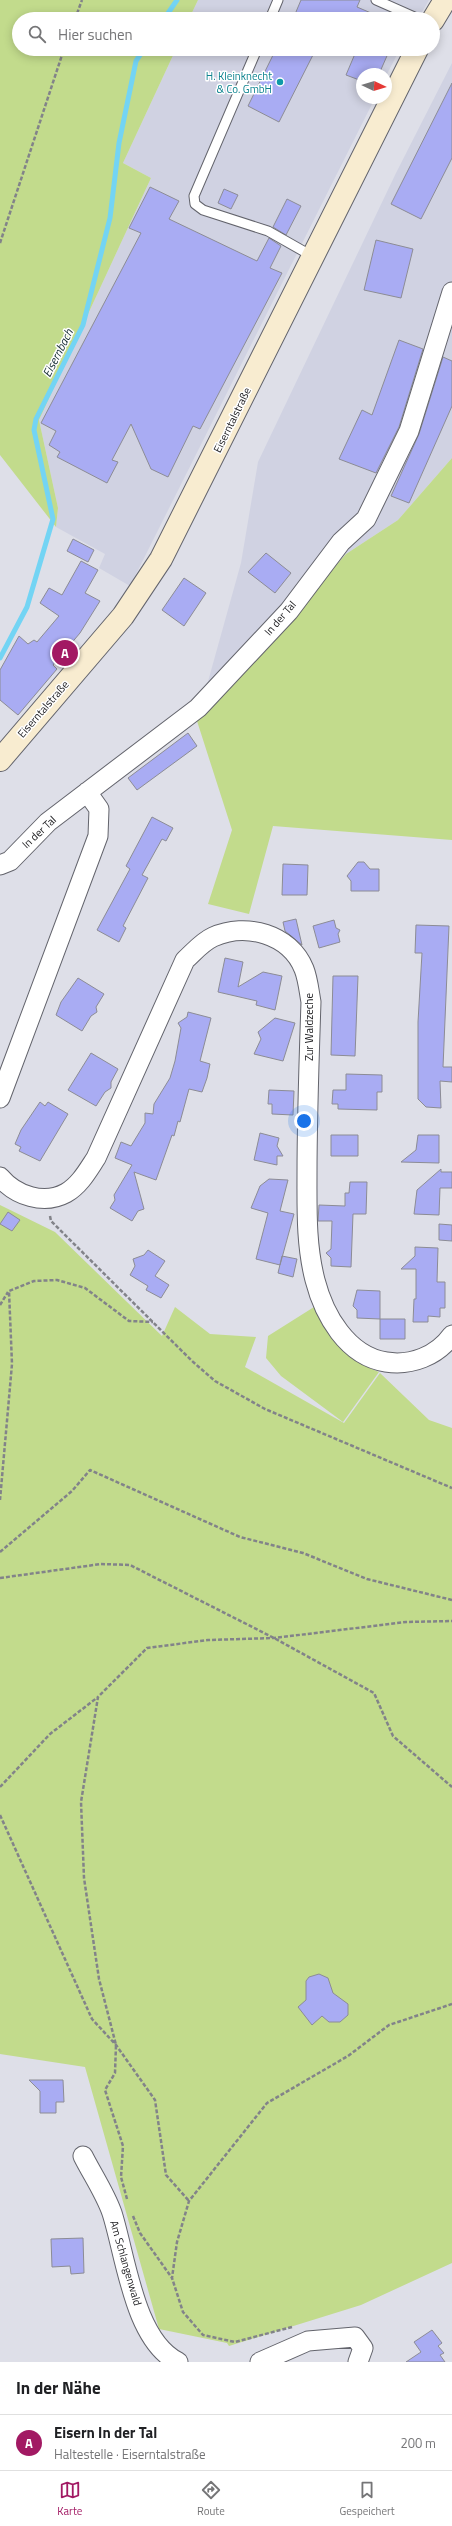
<!DOCTYPE html>
<html lang="de">
<meta charset="utf-8">
<style>
body{margin:0;font-family:"Titillium Web",sans-serif;background:#f6f6f6;color:#202124}
.compass{position:absolute;left:356px;top:68px;width:36px;height:36px;border-radius:50%;background:#fff;box-shadow:0 2px 10px #0003;rotate:94deg}
.you{position:absolute;left:304px;top:1121px;width:14px;height:14px;margin:-10px;border:3px solid #fff;border-radius:50%;background:#1a73e8;box-shadow:0 0 0 6px #1a73e833}
.badge{display:grid;place-items:center;width:26px;height:26px;border-radius:50%;background:#a21963;color:#fff;font-size:13px;font-weight:700}
.pin{position:absolute;translate:-50% -50%;border:2px solid #fff;box-shadow:0 1px 4px #0006}
.list{margin:0;padding:0;list-style:none}
h2{display:flex;justify-content:space-between;align-items:center;height:52px;margin:0;padding:0 16px;font-size:17px}
h2 small{font-size:13px;font-weight:400;color:#757577}
.list li{display:grid;grid-template-columns:26px 1fr auto;gap:12px;align-items:center;box-sizing:border-box;height:56px;padding:0 16px;border-top:1px solid #e0e0e0}
.list b{display:block;font-size:15px;white-space:nowrap}
.list p{margin:0;font-size:13px;white-space:nowrap;color:#757577}
.list em{font-size:13px;font-style:normal;color:#757577}
.icon{flex:none;width:22px;height:22px;fill:none;stroke:currentColor;stroke-width:2;stroke-linecap:round;stroke-linejoin:round}
.map{position:relative;flex:none;width:452px;height:2362px;overflow:hidden}
.search{position:absolute;background:#fff;box-shadow:0 2px 10px #0003;left:12px;right:12px;top:12px;height:44px;display:flex;align-items:center;gap:10px;box-sizing:border-box;padding:0 14px;border-radius:22px;color:#757577;font-size:15px}
.sheet{height:108px;background:#fff}
nav{display:flex;justify-content:space-around;align-items:center;box-sizing:border-box;height:56px;border-top:1px solid #e0e0e0;background:#fff;font-size:11px;color:#757577}
nav a{display:grid;justify-items:center;gap:2px}
nav .on{color:#a21963}
.map>svg:first-child{display:block}
.built{fill:#d0d2e2}
.green{fill:#c2db8c}
.lines{fill:none;stroke-linecap:round;stroke-linejoin:round}
.stream{stroke:#73d4f4;stroke-width:5}
.building{fill:#a9acf3;stroke:#8c8c95}
.lane-casing{stroke:#63646c;stroke-width:11}
.street-casing{stroke:#63646c;stroke-width:21}
.secondary-casing{stroke:#63646c;stroke-width:24}
.path{stroke:#828389;stroke-width:2.5;stroke-dasharray:4 2;stroke-linecap:butt}
.lane{stroke:#fff;stroke-width:9}
.street{stroke:#fff;stroke-width:19}
.secondary{stroke:#f8ecd0;stroke-width:22}
.culture-dot{fill:#0f9aa8;stroke:#fff;stroke-width:1.5}
.labels{text-anchor:middle;stroke-width:3;stroke-linejoin:round;paint-order:stroke}
.culture-label{font-size:11px;fill:#0d838f;stroke:#fff;text-anchor:end}
.street-label{font-size:11px;fill:#222225;stroke:#fff}
.water-label{font-size:12px;font-style:italic;fill:#172e35;stroke:#fff}
</style>
<div class="map">
<svg width="452" height="2362" viewBox="0 0 452 2362">
<rect width="100%" height="100%" fill="#dedfe8"/>
<!-- built -->
<path class="built" d="M 198,0 L 429,0 L 418,19 L 189,19 Z
M 176,49 L 400,49 L 386,76 L 386,74 L 362,74 L 362,98 L 375,98 L 130,586 L 99,568 L 105,554 L 56,527 L 58,508 L 39,420 L 151,178 L 123,163 Z
M 452,63 L 452,458 L 398,520 L 346,554 L 197,721 L 241,563 L 258,462 L 396,173 Z"/>
<!-- green -->
<path class="green" d="M 0,0 L 198,0 L 189,19 L 19,19 L 19,49 L 176,49 L 123,163 L 151,178 L 39,420 L 58,508 L 56,527 L 0,455 Z
M 452,458 L 452,840 L 273,826 L 249,914 L 208,904 L 232,830 L 197,721 L 346,554 L 398,520 Z
M 0,1205 L 55,1232 L 162,1336 L 175,1307 L 210,1334 L 256,1337 L 245,1367 L 344,1423 L 380,1373 L 429,1420 L 452,1428 L 452,2263 L 361,2305 L 229,2346 L 227,2343 L 159,2329 L 85,2067 L 0,2054 Z
M 314,1307 C 332,1341 343,1357 379,1372 L 343,1422 L 281,1376 L 266,1358 L 268,1336 Z"/>
<g class="lines">
<!-- stream -->
<path class="stream" d="M 164,19 L 177,0
M 0,658 L 27,607 L 53,519 L 34,430 L 36,419 L 83,325 L 110,218 L 119,143 L 136,61 L 144,49"/>
</g>
<!-- building -->
<path class="building" d="M 301,0 L 360,0 L 357,7 L 385,19 L 293,19 Z
M 276,49 L 316,49 L 279,122 L 248,106 Z
M 357,49 L 390,49 L 379,74 L 362,74 L 362,81 L 346,75 Z
M 452,83 L 452,158 L 421,219 L 391,204 Z
M 150,187 L 179,201 L 169,219 L 257,261 L 269,238 L 281,246 L 270,268 L 282,273 L 200,429 L 193,426 L 168,477 L 151,469 L 131,424 L 112,460 L 118,462 L 107,483 L 57,457 L 60,452 L 49,445 L 56,431 L 41,423 L 141,233 L 129,228 Z
M 224,189 L 238,195 L 231,209 L 218,203 Z
M 287,199 L 301,206 L 286,235 L 273,227 Z
M 376,240 L 413,249 L 401,298 L 364,290 Z
M 399,340 L 423,349 L 399,427 L 376,473 L 339,459 L 362,410 L 372,415 Z
M 443,357 L 452,361 L 452,406 L 409,503 L 391,496 L 419,434 Z
M 73,539 L 94,550 L 88,562 L 67,551 Z
M 266,553 L 291,573 L 275,593 L 248,572 Z
M 81,561 L 98,570 L 85,593 L 100,601 L 80,633 L 53,665 L 57,669 L 18,715 L 0,700 L 0,670 L 19,636 L 28,644 L 34,640 L 37,642 L 59,616 L 40,603 L 49,588 L 62,595 Z
M 184,578 L 206,593 L 184,626 L 162,610 Z
M 188,733 L 197,746 L 137,790 L 128,778 Z
M 152,817 L 173,828 L 166,841 L 162,839 L 142,875 L 148,878 L 123,926 L 126,928 L 119,942 L 97,930 L 130,869 L 126,866 Z
M 358,862 L 364,862 L 370,869 L 379,869 L 379,891 L 351,891 L 351,881 L 347,876 Z
M 283,864 L 308,865 L 307,895 L 282,895 Z
M 296,919 L 302,945 L 285,931 L 283,922 Z
M 334,920 L 336,928 L 340,930 L 338,934 L 340,942 L 319,948 L 313,926 Z
M 416,925 L 449,926 L 443,1067 L 452,1067 L 452,1082 L 440,1081 L 441,1108 L 426,1107 L 418,1099 L 418,1022 L 422,953 L 415,953 Z
M 225,958 L 243,962 L 238,987 L 263,972 L 282,976 L 275,1010 L 256,1005 L 257,1001 L 218,992 Z
M 333,976 L 358,976 L 355,1056 L 331,1055 Z
M 78,978 L 104,994 L 96,1007 L 97,1012 L 91,1016 L 82,1031 L 56,1015 L 61,1002 Z
M 188,1012 L 211,1018 L 200,1061 L 210,1064 L 207,1078 L 202,1092 L 189,1089 L 180,1122 L 178,1121 L 174,1136 L 172,1135 L 156,1180 L 134,1172 L 144,1209 L 138,1211 L 132,1221 L 110,1208 L 115,1200 L 114,1195 L 132,1165 L 115,1158 L 121,1142 L 131,1146 L 145,1123 L 145,1113 L 153,1114 L 154,1104 L 170,1078 L 175,1061 L 181,1028 L 178,1023 L 187,1017 Z
M 275,1018 L 295,1023 L 283,1061 L 254,1054 L 261,1039 L 258,1032 Z
M 91,1053 L 118,1069 L 111,1082 L 111,1088 L 105,1092 L 96,1106 L 68,1090 Z
M 346,1074 L 382,1075 L 382,1092 L 377,1092 L 377,1110 L 338,1109 L 338,1104 L 332,1104 L 333,1090 L 346,1090 Z
M 269,1090 L 294,1091 L 293,1115 L 272,1114 L 272,1104 L 268,1104 Z
M 40,1102 L 45,1106 L 48,1102 L 68,1114 L 40,1161 L 19,1151 L 21,1147 L 15,1144 L 21,1130 Z
M 260,1133 L 279,1138 L 277,1146 L 283,1156 L 277,1156 L 277,1165 L 254,1160 Z
M 331,1135 L 358,1135 L 358,1156 L 331,1156 Z
M 418,1135 L 439,1135 L 439,1163 L 401,1162 L 416,1150 Z
M 441,1169 L 441,1172 L 452,1172 L 452,1188 L 440,1188 L 439,1215 L 414,1214 L 417,1190 Z
M 269,1179 L 288,1180 L 280,1211 L 294,1214 L 280,1265 L 256,1259 L 268,1213 L 251,1208 L 260,1186 Z
M 350,1182 L 367,1182 L 366,1214 L 353,1214 L 351,1267 L 331,1266 L 331,1258 L 326,1253 L 331,1249 L 332,1221 L 318,1221 L 319,1205 L 345,1206 L 345,1193 L 349,1193 Z
M 8,1212 L 20,1220 L 12,1231 L 0,1224 Z
M 439,1224 L 452,1225 L 452,1241 L 439,1240 Z
M 415,1247 L 438,1248 L 437,1282 L 445,1282 L 445,1308 L 440,1308 L 440,1317 L 428,1316 L 428,1322 L 413,1322 L 414,1299 L 416,1299 L 416,1269 L 401,1269 L 415,1256 Z
M 148,1250 L 165,1261 L 155,1276 L 169,1285 L 161,1298 L 146,1290 L 148,1286 L 130,1275 L 135,1266 L 133,1259 L 144,1255 Z
M 282,1256 L 297,1259 L 293,1277 L 278,1273 Z
M 357,1290 L 380,1291 L 380,1319 L 357,1318 L 357,1310 L 353,1306 Z
M 380,1319 L 405,1319 L 405,1339 L 380,1339 Z
M 319,1974 L 328,1978 L 333,1993 L 348,2004 L 348,2015 L 340,2022 L 329,2022 L 322,2016 L 312,2025 L 298,2007 L 306,2000 L 306,1981 L 309,1977 Z
M 29,2080 L 63,2080 L 64,2102 L 56,2102 L 56,2113 L 40,2113 L 40,2091 Z
M 83,2238 L 84,2273 L 71,2274 L 70,2266 L 52,2267 L 51,2239 Z
M 432,2330 L 442,2343 L 438,2346 L 444,2353 L 440,2355 L 445,2362 L 406,2362 L 421,2352 L 414,2342 Z"/>
<g class="lines">
<defs>
<path id="lane" d="M 376,0 L 419,19
M 270,19 L 278,0
M 257,49 L 194,196 L 195,204 L 203,210 L 268,231 L 312,256"/>
<path id="street" d="M 0,865 L 10,861 L 48,822 L 198,708 L 289,611 L 341,542 L 366,519 L 409,431 L 452,292
M 0,1098 L 98,836 L 99,809 L 87,792
M 0,1177 C 16,1196 44,1205 66,1193 C 80,1185 88,1170 96,1158 L 185,960 C 194,952 202,942 213,937 C 246,922 290,934 304,969 C 308,979 309,991 311,1002 C 309,1060 307,1117 307,1175 C 307,1210 306,1245 315,1280 C 324,1315 347,1356 386,1362 C 411,1366 437,1356 452,1335
M 83,2156 C 92,2174 105,2193 112,2213 C 126,2257 134,2340 178,2362
M 260,2362 L 308,2341 L 355,2337 L 363,2348 L 358,2362"/>
<path id="secondary" d="M 433,20 L 445,0
M 0,760 L 123,616 L 161,559 L 417,49"/>
</defs>
<!-- lane casing -->
<use href="#lane" class="lane-casing"/>
<!-- street casing -->
<use href="#street" class="street-casing"/>
<!-- secondary casing -->
<use href="#secondary" class="secondary-casing"/>
<!-- path -->
<path class="path" d="M 75,19 L 82,0
M 0,243 L 64,49
M 50,1216 L 51,1221 L 192,1361 L 215,1381 L 265,1409 L 452,1488
M 0,1305 L 8,1292
M 0,1500 L 12,1364 L 9,1291 L 34,1281 L 57,1280 L 85,1288 L 129,1321 L 153,1322
M 0,1552 L 72,1491 L 90,1470 L 240,1537 L 303,1553 L 367,1579 L 452,1600
M 0,1578 L 101,1564 L 130,1565 L 274,1638 L 374,1693 L 393,1736 L 452,1787
M 0,1787 L 50,1734 L 98,1697
M 0,1815 L 92,2019 L 116,2045 L 155,2100 L 166,2175 L 189,2201
M 127,2199 L 121,2177 L 123,2146 L 105,2090 L 115,2073 L 116,2045 L 99,1979 L 84,1878 L 81,1802 L 98,1697 L 147,1648 L 208,1640 L 274,1638 L 406,1622 L 452,1621
M 133,2216 L 140,2233 L 172,2278
M 292,2327 L 235,2342 L 203,2335 L 183,2312 L 172,2278 L 177,2242 L 189,2201 L 267,2103 L 348,2056 L 389,2025 L 452,2004"/>
<!-- lane -->
<use href="#lane" class="lane"/>
<!-- street -->
<use href="#street" class="street"/>
<!-- secondary -->
<use href="#secondary" class="secondary"/>
</g>
<!-- markers -->
<circle class="culture-dot" cx="280" cy="82" r="4"/>
<g class="labels">
<!-- culture labels -->
<g class="culture-label">
<text x="272" y="80">H. Kleinknecht<tspan x="272" dy="13">&amp; Co. GmbH</tspan></text>
</g>
<!-- street labels -->
<g class="street-label">
<text transform="translate(232 420) rotate(-64)" y="4">Eiserntalstraße</text>
<text transform="translate(280 618) rotate(-49)" y="4">In der Tal</text>
<text transform="translate(43 709) rotate(-49)" y="4">Eiserntalstraße</text>
<text transform="translate(39 832) rotate(-43)" y="4">In der Tal</text>
<text transform="translate(309 1027) rotate(-90)" y="4">Zur Waldzeche</text>
<text transform="translate(126 2263) rotate(74)" y="4">Am Schlangenwald</text>
</g>
<!-- water labels -->
<g class="water-label">
<text transform="translate(58 353) rotate(-63)" y="4">Eisernbach</text>
</g>
</g>
</svg>
<svg class="compass" viewBox="-18 -18 36 36"><path d="M0-13l5 13h-10z" fill="#e53935"/><path d="M0 13l5-13h-10z" fill="#757577"/></svg>
<div class="you"></div>
<div class="pin badge" style="left:65px;top:653px">A</div>
<div class="search"><svg class="icon" aria-label="search" viewBox="0 0 24 24"><circle cx="10" cy="10" r="6"/><path d="M15 15l6 6"/></svg>Hier suchen</div>
</div>
<section class="sheet">
<h2>In der Nähe<small></small></h2>
<ul class="list">
<li><span class="badge">A</span><div><b>Eisern In der Tal</b><p>Haltestelle · Eiserntalstraße</p></div><em>200 m</em></li>
</ul>
</section>
<nav>
<a class="on"><svg class="icon" aria-label="map" viewBox="0 0 24 24"><path d="M3 6l6-2 6 2 6-2v14l-6 2-6-2-6 2zM9 4v14M15 6v14"/></svg>Karte</a>
<a><svg class="icon" aria-label="directions" viewBox="0 0 24 24"><path d="M12 3l9 9-9 9-9-9zM9 14v-3h6M13 9l2 2-2 2"/></svg>Route</a>
<a><svg class="icon" aria-label="saved" viewBox="0 0 24 24"><path d="M7 4h10v16l-5-4-5 4z"/></svg>Gespeichert</a>
</nav>
